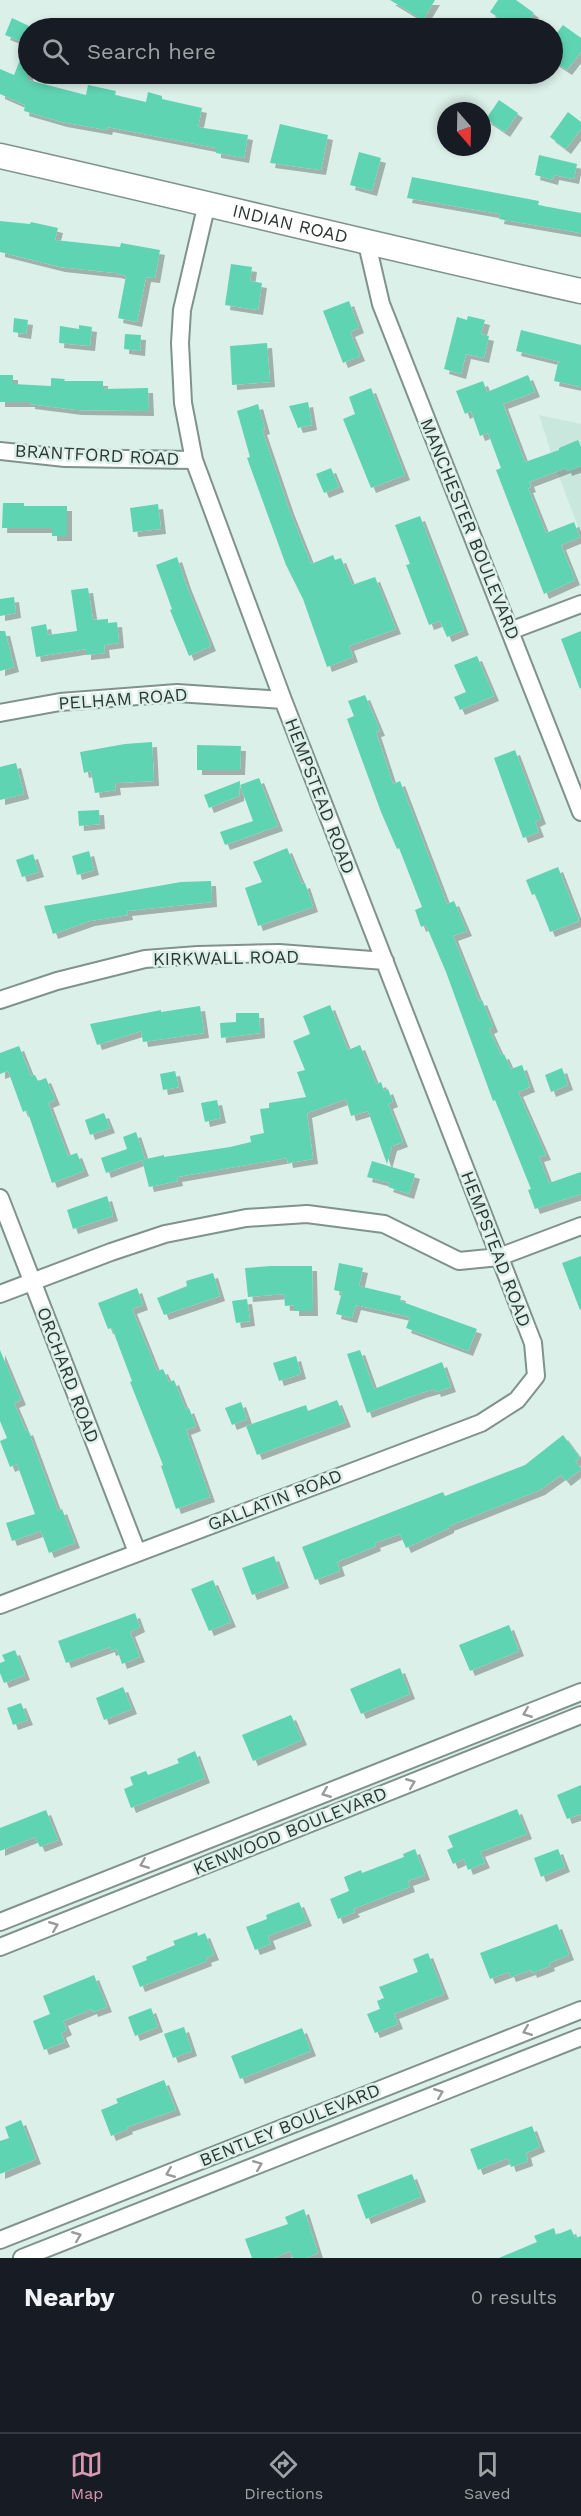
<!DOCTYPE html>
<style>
body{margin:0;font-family:"Work Sans",sans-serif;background:#242831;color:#f1f3f6}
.compass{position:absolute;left:437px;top:102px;width:54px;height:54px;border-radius:50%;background:#171b24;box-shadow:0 3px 9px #0003;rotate:160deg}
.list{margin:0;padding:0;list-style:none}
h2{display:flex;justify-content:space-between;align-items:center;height:78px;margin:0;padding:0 24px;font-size:26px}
h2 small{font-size:20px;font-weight:400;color:#9ea1a6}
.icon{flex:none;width:33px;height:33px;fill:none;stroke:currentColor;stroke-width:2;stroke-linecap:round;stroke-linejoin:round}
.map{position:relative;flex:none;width:581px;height:2258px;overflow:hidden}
.search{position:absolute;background:#171b24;box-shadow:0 3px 9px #0003;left:18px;right:18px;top:18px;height:66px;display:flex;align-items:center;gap:15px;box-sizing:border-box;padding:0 21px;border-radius:33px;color:#9ea1a6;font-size:22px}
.sheet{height:174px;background:#171b24}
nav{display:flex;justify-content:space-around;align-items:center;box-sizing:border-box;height:84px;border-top:2px solid #363941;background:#171b24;font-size:16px;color:#9ea1a6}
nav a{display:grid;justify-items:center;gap:3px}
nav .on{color:#d799b2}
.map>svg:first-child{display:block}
.built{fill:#c9e7dd}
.building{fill:#5ed4b3;filter:url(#shadow)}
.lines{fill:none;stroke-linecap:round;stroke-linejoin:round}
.street-casing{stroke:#7f928b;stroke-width:20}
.secondary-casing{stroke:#7f928b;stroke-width:27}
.street{stroke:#fff;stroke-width:16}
.secondary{stroke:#fff;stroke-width:24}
.oneway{stroke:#979b9a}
.labels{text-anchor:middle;stroke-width:5;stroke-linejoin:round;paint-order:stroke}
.street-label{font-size:18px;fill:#2f3734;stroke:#dbf0e9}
</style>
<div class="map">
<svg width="581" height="2258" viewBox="0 0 581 2258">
<defs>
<filter id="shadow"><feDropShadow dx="5" dy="5" stdDeviation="0" flood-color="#0004"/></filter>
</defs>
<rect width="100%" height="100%" fill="#dbf0e9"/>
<!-- built -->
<path class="built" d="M 539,415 L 581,424 L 581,534 L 558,474 Z"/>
<!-- building -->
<path class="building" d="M 390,0 L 435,0 L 423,20 Z
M 498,0 L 516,0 L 534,13 L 523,28 L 514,28 L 490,12 Z
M 12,18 L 29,26 L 23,42 L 5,35 Z
M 563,25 L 581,38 L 581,52 L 567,70 L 552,60 L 552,39 Z
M 28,40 L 28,80 L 86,95 L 88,85 L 116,91 L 115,95 L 146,102 L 148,92 L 162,96 L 162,99 L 202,108 L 198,127 L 248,135 L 244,158 L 216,153 L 216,148 L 108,127 L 107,130 L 62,122 L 24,111 L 25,105 L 0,94 L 0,69 L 14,75 Z
M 499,100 L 518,113 L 505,132 L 486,119 Z
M 568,112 L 581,122 L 581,129 L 566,149 L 550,137 Z
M 280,124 L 328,135 L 321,170 L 270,163 Z
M 359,152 L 381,158 L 372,191 L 350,185 Z
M 539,155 L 577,164 L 574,179 L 554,175 L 553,180 L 535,175 Z
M 412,177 L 539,201 L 538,205 L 581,213 L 581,233 L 499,219 L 500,214 L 407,198 Z
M 0,221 L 30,224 L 31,222 L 58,228 L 55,240 L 120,247 L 121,243 L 160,250 L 155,278 L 146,277 L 137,322 L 118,318 L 126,276 L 116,273 L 60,267 L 0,252 Z
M 231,264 L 252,267 L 250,281 L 262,283 L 258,310 L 225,305 Z
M 349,301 L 359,328 L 350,332 L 360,356 L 343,363 L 323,311 Z
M 468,316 L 485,320 L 481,334 L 489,336 L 484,358 L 466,354 L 461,374 L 444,369 L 457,317 L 467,320 Z
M 14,318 L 28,320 L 26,334 L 13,332 Z
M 79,325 L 92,327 L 90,346 L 59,343 L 60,326 L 79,329 Z
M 521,330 L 581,345 L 581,387 L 554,381 L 558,363 L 561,362 L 516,351 Z
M 125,334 L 141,335 L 140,351 L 124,349 Z
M 267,343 L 270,382 L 232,385 L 230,346 Z
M 0,375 L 13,375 L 13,384 L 51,386 L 51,378 L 65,379 L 64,381 L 103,381 L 103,389 L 148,388 L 149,411 L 77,410 L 30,404 L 30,402 L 0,402 Z
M 528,375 L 535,392 L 503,404 L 525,462 L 559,450 L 559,448 L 578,440 L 581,447 L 581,466 L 567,471 L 566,468 L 529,482 L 531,487 L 528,488 L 546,533 L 574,522 L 580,537 L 561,545 L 575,580 L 544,594 L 496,470 L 501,468 L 488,433 L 480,436 L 471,411 L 465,414 L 456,391 L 483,381 L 487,392 Z
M 371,388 L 405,475 L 371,488 L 343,419 L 355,414 L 349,397 Z
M 308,402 L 312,425 L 298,428 L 289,406 Z
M 258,404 L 265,429 L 262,430 L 289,509 L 311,564 L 333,555 L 335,560 L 341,558 L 352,585 L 375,577 L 396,629 L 349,646 L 353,657 L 327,667 L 303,599 L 286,565 L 247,458 L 250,457 L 237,411 Z
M 331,468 L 339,487 L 324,493 L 316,474 Z
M 3,503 L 24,503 L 24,506 L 67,506 L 67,536 L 52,536 L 52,528 L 2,528 Z
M 158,504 L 161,529 L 133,532 L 130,508 Z
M 420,516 L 464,630 L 447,637 L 440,621 L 429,625 L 406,565 L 410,564 L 395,525 Z
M 177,557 L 186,584 L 211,646 L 189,656 L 170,610 L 172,609 L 156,565 Z
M 88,588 L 93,620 L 108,619 L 108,623 L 117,622 L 119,643 L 104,645 L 105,653 L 86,655 L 86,649 L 36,657 L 31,627 L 46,624 L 48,635 L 77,631 L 71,590 Z
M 14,597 L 16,613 L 0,616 L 0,599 Z
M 0,631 L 5,631 L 14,667 L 0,671 Z
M 581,631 L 581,688 L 580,689 L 561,639 Z
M 477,656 L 494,696 L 460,710 L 454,697 L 466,692 L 454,665 Z
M 365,695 L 380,731 L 376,732 L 393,784 L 400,781 L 447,904 L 454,901 L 467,931 L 453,936 L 479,1001 L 482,1000 L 493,1027 L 489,1029 L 501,1055 L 504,1054 L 511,1069 L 522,1065 L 530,1087 L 518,1092 L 546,1155 L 539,1157 L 549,1183 L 581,1172 L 581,1194 L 535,1209 L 528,1190 L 531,1189 L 495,1100 L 493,1101 L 446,972 L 426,925 L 421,927 L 415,910 L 422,907 L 399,848 L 397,849 L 381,812 L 347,719 L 354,716 L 348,701 Z
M 152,742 L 154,781 L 115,783 L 116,790 L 95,793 L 91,771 L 84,773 L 80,752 L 125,744 Z
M 197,745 L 241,746 L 240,770 L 197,770 Z
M 515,750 L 541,819 L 535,822 L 539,832 L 523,838 L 494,758 Z
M 16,763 L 24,794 L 0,800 L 0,767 Z
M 259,778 L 278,826 L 225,845 L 220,832 L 253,821 L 240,785 L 239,796 L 209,808 L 204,795 L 240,781 L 240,785 Z
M 99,810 L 100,824 L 79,826 L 78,811 Z
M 287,848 L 302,884 L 305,883 L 313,907 L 258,926 L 245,888 L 262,882 L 253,862 Z
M 89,851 L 94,870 L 77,875 L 72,856 Z
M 33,854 L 39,872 L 22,877 L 16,860 Z
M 558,867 L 579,921 L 550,932 L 535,894 L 532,895 L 526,880 Z
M 211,881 L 212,902 L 127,911 L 128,915 L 90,921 L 53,934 L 44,906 L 181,882 Z
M 330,1005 L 348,1050 L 360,1045 L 376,1084 L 381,1082 L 384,1091 L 388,1089 L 393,1102 L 388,1104 L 403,1142 L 392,1146 L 387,1164 L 368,1111 L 351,1116 L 346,1099 L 307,1113 L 313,1159 L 288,1163 L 287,1158 L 177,1177 L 178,1181 L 149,1187 L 142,1160 L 164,1155 L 164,1157 L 230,1147 L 251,1142 L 250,1136 L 264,1133 L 260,1109 L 269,1108 L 269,1103 L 306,1097 L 297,1072 L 305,1070 L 293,1041 L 310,1034 L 303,1016 Z
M 200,1006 L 204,1033 L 143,1042 L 141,1031 L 97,1045 L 90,1024 L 161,1010 L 161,1012 Z
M 236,1013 L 259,1013 L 260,1033 L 221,1038 L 220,1023 L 236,1022 Z
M 19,1046 L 31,1076 L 35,1075 L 38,1081 L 46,1078 L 55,1100 L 48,1103 L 68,1156 L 77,1153 L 84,1171 L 52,1183 L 27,1110 L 23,1112 L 8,1071 L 0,1074 L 0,1053 Z
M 562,1068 L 568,1085 L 551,1092 L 545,1075 Z
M 175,1071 L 179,1087 L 163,1090 L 160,1074 Z
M 217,1100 L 221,1118 L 205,1122 L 201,1103 Z
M 104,1113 L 110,1128 L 90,1135 L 85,1120 Z
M 136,1132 L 145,1159 L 106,1173 L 101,1158 L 127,1149 L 123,1137 Z
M 372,1161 L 415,1174 L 409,1194 L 388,1187 L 390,1183 L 367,1177 Z
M 107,1196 L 113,1216 L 73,1229 L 67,1210 Z
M 581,1256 L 581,1309 L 580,1310 L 562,1263 Z
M 339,1263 L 363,1268 L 359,1286 L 401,1296 L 400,1301 L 477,1329 L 468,1351 L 406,1328 L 410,1317 L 356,1305 L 352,1318 L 336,1314 L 342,1292 L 334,1290 Z
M 271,1266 L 312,1266 L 313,1311 L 294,1311 L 294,1305 L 285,1306 L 284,1294 L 248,1297 L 245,1268 Z
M 213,1273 L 220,1296 L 164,1315 L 157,1298 L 187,1286 L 186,1281 Z
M 137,1288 L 143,1305 L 132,1309 L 157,1371 L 163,1369 L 169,1382 L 174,1380 L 186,1410 L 189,1408 L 196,1426 L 186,1430 L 210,1497 L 176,1509 L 161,1466 L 163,1465 L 130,1382 L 132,1381 L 112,1328 L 108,1329 L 98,1303 Z
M 247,1299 L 250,1321 L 236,1323 L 232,1301 Z
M 0,1350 L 21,1400 L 14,1403 L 26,1431 L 28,1430 L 58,1511 L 62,1509 L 75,1543 L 49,1553 L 41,1531 L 12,1541 L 6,1523 L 35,1514 L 17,1464 L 10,1467 L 0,1441 L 7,1438 L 0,1421 Z
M 360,1350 L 374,1389 L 442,1362 L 451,1387 L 436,1392 L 435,1389 L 421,1393 L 367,1413 L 347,1354 Z
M 296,1356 L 301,1374 L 279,1381 L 273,1363 Z
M 337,1400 L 346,1422 L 257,1455 L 246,1426 L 306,1405 L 308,1411 Z
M 241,1402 L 247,1419 L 232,1425 L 225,1408 Z
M 563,1435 L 580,1458 L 575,1461 L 581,1469 L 566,1481 L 561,1475 L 540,1490 L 449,1526 L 449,1528 L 406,1548 L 400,1534 L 375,1543 L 376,1546 L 337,1562 L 340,1571 L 315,1580 L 302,1547 L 443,1492 L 445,1496 L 525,1465 Z
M 274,1556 L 284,1583 L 252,1595 L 242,1568 Z
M 213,1580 L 231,1622 L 209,1631 L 191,1589 Z
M 135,1613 L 140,1627 L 130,1632 L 140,1657 L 122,1664 L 117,1649 L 111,1651 L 110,1647 L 66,1663 L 58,1641 Z
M 509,1625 L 519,1651 L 470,1671 L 459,1645 Z
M 15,1650 L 25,1675 L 4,1683 L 0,1673 L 0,1663 L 5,1661 L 2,1655 Z
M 400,1668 L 410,1694 L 361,1714 L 350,1689 Z
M 123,1687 L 132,1709 L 104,1720 L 96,1698 Z
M 21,1703 L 28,1720 L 13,1725 L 7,1708 Z
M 291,1715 L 302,1740 L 253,1761 L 242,1735 Z
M 195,1751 L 205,1778 L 131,1808 L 124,1789 L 133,1785 L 130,1777 L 146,1771 L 148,1775 L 179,1763 L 177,1759 Z
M 581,1785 L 581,1814 L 567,1819 L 557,1795 Z
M 517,1809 L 527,1834 L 480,1852 L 485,1863 L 468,1870 L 464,1859 L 453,1864 L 447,1850 L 453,1847 L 448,1836 Z
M 46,1810 L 58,1840 L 40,1847 L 35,1837 L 0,1851 L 0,1828 Z
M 415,1849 L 425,1875 L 408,1881 L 410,1887 L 353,1909 L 355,1912 L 338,1919 L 330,1899 L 349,1891 L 344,1877 L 361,1870 L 362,1873 L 404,1857 L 403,1854 Z
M 558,1849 L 565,1867 L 541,1877 L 534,1858 Z
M 299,1902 L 307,1921 L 268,1936 L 271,1944 L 255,1950 L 246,1927 L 267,1919 L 266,1915 Z
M 557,1924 L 569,1955 L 549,1963 L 550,1966 L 532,1973 L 531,1970 L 511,1977 L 509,1972 L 490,1979 L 480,1953 Z
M 197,1932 L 198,1936 L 205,1933 L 214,1955 L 206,1958 L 207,1961 L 140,1987 L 132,1966 L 147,1960 L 146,1957 L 175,1945 L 173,1941 Z
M 428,1953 L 444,1994 L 394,2014 L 398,2024 L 375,2033 L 367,2014 L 380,2009 L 377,2001 L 384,1998 L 379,1987 L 418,1972 L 413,1959 Z
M 94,1975 L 107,2007 L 93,2012 L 92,2009 L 63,2021 L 67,2030 L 61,2033 L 65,2042 L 44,2050 L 33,2021 L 50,2014 L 43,1996 Z
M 151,2008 L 158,2027 L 135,2036 L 128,2017 Z
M 184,2027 L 192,2051 L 173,2058 L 164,2034 Z
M 302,2028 L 311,2051 L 240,2079 L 231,2056 Z
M 164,2080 L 176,2110 L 127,2127 L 128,2129 L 111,2136 L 101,2110 L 118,2103 L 116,2099 Z
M 21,2120 L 36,2159 L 0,2174 L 0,2141 L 9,2138 L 5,2127 Z
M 532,2126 L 540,2147 L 526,2153 L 528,2161 L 511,2167 L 508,2158 L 478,2170 L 470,2149 Z
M 412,2174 L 421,2197 L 366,2219 L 357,2195 Z
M 304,2209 L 318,2253 L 306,2258 L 293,2258 L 290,2251 L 274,2258 L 252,2258 L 245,2239 L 288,2224 L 285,2217 Z
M 554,2228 L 556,2235 L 571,2229 L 575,2238 L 581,2236 L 581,2258 L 499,2258 L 537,2242 L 534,2236 Z"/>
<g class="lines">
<defs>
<path id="street" d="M 367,244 L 381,304 L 581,812
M 0,451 L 65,458 L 194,460
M 510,631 L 581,604
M 0,713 L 60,702 L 177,693 L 283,700
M 0,1000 L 57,981 L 145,959 L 198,955 L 279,953 L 385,961
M 0,1198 L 137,1552
M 0,1294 L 111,1252 L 165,1234 L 246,1218 L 307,1214 L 384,1224 L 459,1261 L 499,1257 L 581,1226
M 0,1605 L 481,1423 L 517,1400 L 536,1376 L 533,1343 L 283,700 L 194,460 L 183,403 L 180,343 L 182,310 L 207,203
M 0,1922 L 581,1692
M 0,1947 L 581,1715
M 0,2240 L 581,2010
M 22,2258 L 581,2037"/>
<g id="secondary">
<path id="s1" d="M 0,156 C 194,200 387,248 581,291"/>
</g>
</defs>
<!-- street casing -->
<use href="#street" class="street-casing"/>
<!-- secondary casing -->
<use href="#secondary" class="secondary-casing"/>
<!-- street -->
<use href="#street" class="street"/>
<!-- secondary -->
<use href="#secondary" class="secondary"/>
</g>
<!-- one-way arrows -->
<defs><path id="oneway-chevron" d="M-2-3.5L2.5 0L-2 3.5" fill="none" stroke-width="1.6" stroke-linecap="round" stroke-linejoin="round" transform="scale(1.5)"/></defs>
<g class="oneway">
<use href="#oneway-chevron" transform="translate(527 1713) rotate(158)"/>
<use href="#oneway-chevron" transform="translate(411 1783) rotate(-22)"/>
<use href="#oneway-chevron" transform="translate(326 1793) rotate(158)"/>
<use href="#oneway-chevron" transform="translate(144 1864) rotate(158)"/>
<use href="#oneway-chevron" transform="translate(54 1926) rotate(-22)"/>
<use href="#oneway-chevron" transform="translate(527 2031) rotate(158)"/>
<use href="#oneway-chevron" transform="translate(439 2093) rotate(-22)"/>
<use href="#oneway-chevron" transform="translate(258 2165) rotate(-22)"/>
<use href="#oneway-chevron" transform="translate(170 2173) rotate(158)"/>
<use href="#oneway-chevron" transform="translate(77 2236) rotate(-22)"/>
</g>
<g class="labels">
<!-- street labels -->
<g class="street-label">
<text dy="6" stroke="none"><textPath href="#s1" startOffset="298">INDIAN ROAD</textPath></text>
<text transform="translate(97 455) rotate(3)" y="6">BRANTFORD ROAD</text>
<text transform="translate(470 529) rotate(68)" y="6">MANCHESTER BOULEVARD</text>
<text transform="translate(123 699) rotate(-4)" y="6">PELHAM ROAD</text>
<text transform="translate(320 796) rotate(69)" y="6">HEMPSTEAD ROAD</text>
<text transform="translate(226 958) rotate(-1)" y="6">KIRKWALL ROAD</text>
<text transform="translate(496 1249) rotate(69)" y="6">HEMPSTEAD ROAD</text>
<text transform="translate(68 1375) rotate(69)" y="6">ORCHARD ROAD</text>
<text transform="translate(275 1500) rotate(-21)" y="6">GALLATIN ROAD</text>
<text transform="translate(290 1831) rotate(-22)" y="6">KENWOOD BOULEVARD</text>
<text transform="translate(290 2125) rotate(-22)" y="6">BENTLEY BOULEVARD</text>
</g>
</g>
</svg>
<svg class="compass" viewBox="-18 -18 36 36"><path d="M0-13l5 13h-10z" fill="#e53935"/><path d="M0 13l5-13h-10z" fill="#9ea1a6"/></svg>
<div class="search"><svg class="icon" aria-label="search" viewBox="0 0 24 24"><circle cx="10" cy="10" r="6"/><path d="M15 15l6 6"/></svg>Search here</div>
</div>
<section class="sheet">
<h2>Nearby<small>0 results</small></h2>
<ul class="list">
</ul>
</section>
<nav>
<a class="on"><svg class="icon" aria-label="map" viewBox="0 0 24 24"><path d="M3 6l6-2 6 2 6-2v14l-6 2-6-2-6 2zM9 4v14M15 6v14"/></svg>Map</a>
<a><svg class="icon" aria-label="directions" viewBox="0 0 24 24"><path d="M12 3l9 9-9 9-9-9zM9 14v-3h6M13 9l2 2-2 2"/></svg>Directions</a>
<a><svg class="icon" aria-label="saved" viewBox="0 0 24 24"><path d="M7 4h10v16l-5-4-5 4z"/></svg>Saved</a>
</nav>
